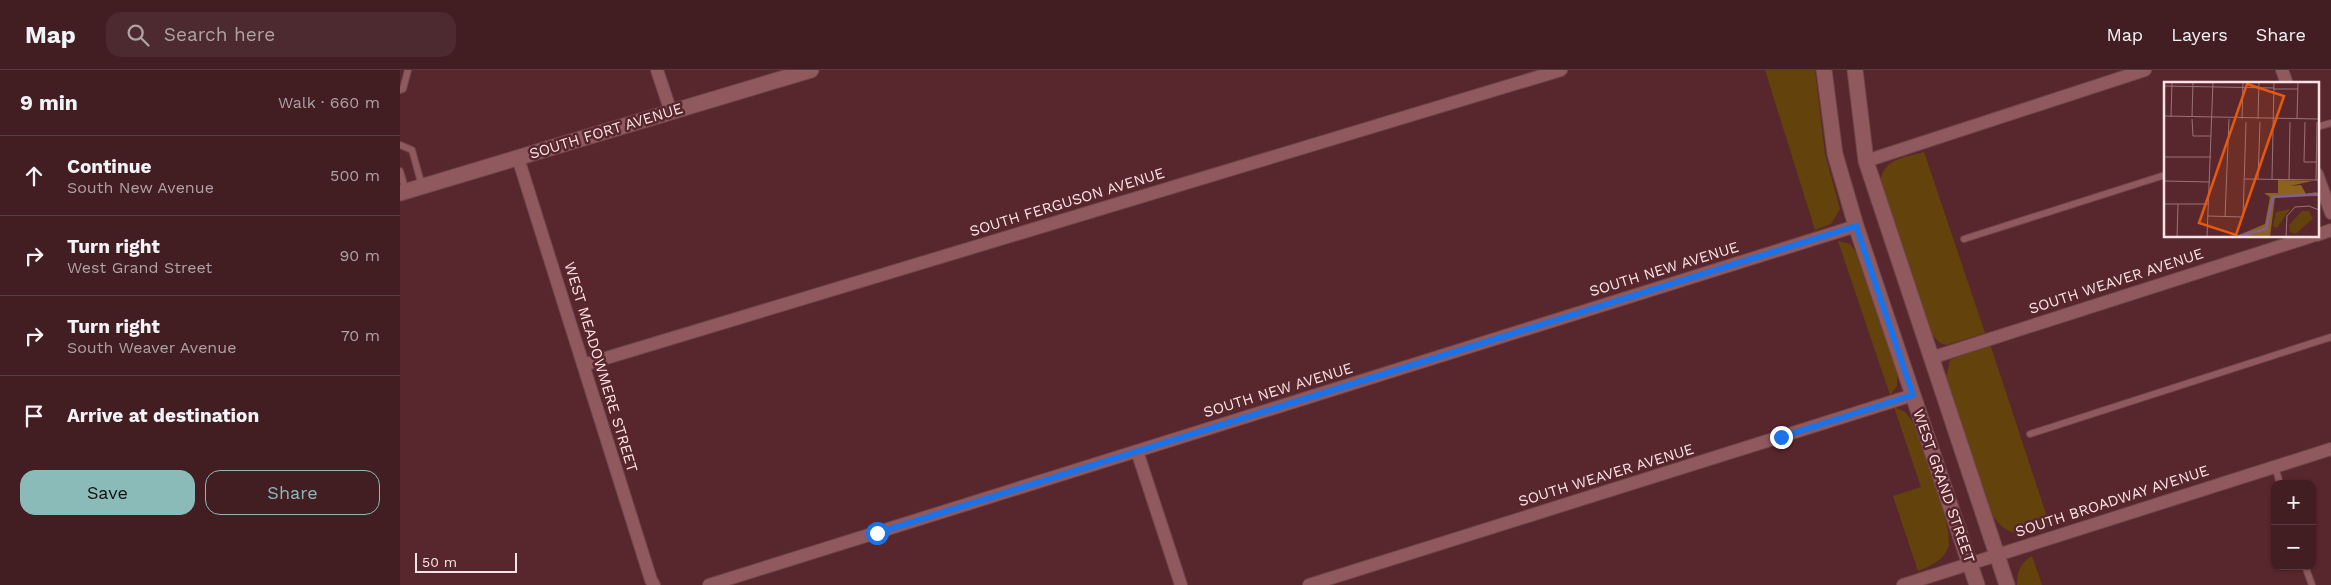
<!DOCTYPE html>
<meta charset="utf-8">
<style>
body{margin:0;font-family:"Work Sans",sans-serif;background:#4c2a2f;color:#f1f3f6}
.controls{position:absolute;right:15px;bottom:15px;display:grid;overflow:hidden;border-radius:10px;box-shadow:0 1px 4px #0004}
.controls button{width:45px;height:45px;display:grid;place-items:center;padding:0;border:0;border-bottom:1px solid #5a3b40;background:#421d22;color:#f1f3f6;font:25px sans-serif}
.scale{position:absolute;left:15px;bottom:12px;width:102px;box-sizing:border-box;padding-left:5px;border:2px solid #fee4e5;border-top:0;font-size:14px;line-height:18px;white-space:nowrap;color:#fee4e5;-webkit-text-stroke:4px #58272d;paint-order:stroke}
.stop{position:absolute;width:15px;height:15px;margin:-11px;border:4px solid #1a73e8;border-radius:50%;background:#fff}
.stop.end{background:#1a73e8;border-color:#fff;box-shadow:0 1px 5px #0008}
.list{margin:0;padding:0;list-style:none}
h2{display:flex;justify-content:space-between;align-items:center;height:65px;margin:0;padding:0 20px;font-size:21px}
h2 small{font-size:16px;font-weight:400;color:#aea2a5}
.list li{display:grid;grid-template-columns:32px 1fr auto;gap:15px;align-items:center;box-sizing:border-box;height:80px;padding:0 20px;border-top:1px solid #5a3b40}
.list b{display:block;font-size:19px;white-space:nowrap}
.list p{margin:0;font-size:16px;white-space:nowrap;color:#aea2a5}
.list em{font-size:16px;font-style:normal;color:#aea2a5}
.actions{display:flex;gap:10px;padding:15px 20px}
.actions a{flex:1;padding:11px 0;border:1px solid #8bbbb9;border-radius:15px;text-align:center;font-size:18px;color:#8bbbb9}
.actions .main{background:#8bbbb9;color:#111}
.icon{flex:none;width:28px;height:28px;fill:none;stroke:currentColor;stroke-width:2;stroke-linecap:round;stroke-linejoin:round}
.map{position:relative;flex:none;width:1931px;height:515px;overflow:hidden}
header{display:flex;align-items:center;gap:30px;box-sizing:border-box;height:70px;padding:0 25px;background:#421d22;border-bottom:1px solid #5a3b40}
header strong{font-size:24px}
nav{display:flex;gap:28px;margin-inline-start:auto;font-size:18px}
.search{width:350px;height:45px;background:#4c2a2f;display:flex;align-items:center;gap:12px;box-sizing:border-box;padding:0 18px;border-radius:15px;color:#aea2a5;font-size:19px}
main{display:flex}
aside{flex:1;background:#421d22}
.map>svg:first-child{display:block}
.green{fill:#63420b}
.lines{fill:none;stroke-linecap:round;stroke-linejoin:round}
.service-casing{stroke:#6e454b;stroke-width:8}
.minor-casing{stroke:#6e454b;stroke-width:14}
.tertiary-casing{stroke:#6e454b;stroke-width:17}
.secondary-casing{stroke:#6e454b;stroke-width:17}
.service{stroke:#8f595e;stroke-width:6}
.minor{stroke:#8f595e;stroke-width:12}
.tertiary{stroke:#8f595e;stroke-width:15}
.secondary{stroke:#8f595e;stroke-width:15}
.route{stroke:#1a73e8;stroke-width:6}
.labels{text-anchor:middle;stroke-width:5;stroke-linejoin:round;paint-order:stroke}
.street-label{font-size:15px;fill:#fee4e5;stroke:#58272d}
.inset-river{fill:none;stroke:#845e97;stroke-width:2.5}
.inset-road{fill:none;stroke:#9a7377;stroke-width:1}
.view{fill:#e8590c;fill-opacity:0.15;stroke:#e8590c;stroke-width:2.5}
.inset-edge{fill:none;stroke:#fee4e5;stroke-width:2.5}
</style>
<header>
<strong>Map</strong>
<div class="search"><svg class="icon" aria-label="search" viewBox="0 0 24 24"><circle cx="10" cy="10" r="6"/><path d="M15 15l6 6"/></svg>Search here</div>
<nav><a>Map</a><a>Layers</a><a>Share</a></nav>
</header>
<main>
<aside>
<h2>9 min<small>Walk · 660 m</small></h2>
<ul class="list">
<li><svg class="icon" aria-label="ahead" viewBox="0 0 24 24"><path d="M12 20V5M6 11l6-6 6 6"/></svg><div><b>Continue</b><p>South New Avenue</p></div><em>500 m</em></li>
<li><svg class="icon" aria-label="right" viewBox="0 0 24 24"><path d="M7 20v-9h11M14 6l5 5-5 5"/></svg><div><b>Turn right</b><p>West Grand Street</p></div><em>90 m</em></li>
<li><svg class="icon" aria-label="right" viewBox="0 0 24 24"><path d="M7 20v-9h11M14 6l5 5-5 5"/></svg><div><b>Turn right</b><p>South Weaver Avenue</p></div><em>70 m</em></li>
<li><svg class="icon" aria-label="arrive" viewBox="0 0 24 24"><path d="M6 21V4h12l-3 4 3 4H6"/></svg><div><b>Arrive at destination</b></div></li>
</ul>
<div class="actions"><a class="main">Save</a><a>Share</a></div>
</aside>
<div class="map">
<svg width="1931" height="515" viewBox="0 0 1931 515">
<rect width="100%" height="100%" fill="#58272d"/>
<!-- green -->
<path class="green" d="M 1365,0 L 1415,0 L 1425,84 L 1440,139 L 1431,154 L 1415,160 Z
M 1524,82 L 1585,263 L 1546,275 L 1540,273 L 1532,265 L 1481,114 C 1479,90 1506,87 1524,82 Z
M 1438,171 L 1450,174 L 1460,188 L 1497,303 L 1497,316 L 1490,325 Z
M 1590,274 L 1650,456 C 1625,463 1610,471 1593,446 L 1546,308 L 1550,290 Z
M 1494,337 L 1505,342 L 1513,352 C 1521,376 1555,459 1548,478 C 1543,491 1530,496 1518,501 L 1493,426 L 1521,417 Z
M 1632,486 L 1642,515 L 1617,515 C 1617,502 1620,493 1632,486 Z"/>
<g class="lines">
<defs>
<path id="service" d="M 0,20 L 3,19 L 8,0
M 1917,57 L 1931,53
M 0,75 L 12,80 L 22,116
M 0,101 L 6,121
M 1564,169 L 1765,105
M 1630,364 L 1931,267
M 1875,396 L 1880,414
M 1905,496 L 1912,515"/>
<path id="minor" d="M 257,0 L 271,42
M 1882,0 L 1887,14
M 118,88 L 251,510 L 254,515
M 1466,91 L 1745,0
M 1917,104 L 1931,143
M 1917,165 L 1931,160
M 1531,288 L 1912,166
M 183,295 L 1161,0
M 737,381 L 781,515
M 309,515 L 1456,156
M 909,515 L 1513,325
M 1503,515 L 1931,379"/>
<path id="tertiary" d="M 0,123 L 411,0"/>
<path id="secondary" d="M 1424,0 L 1435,84 L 1456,156 L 1577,515
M 1455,0 L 1466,91 L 1607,515"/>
</defs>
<!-- service casing -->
<use href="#service" class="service-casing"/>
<!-- minor casing -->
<use href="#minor" class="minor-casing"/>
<!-- tertiary casing -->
<use href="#tertiary" class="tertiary-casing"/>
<!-- secondary casing -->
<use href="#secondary" class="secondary-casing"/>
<!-- service -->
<use href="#service" class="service"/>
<!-- minor -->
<use href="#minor" class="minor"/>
<!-- tertiary -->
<use href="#tertiary" class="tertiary"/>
<!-- secondary -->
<use href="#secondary" class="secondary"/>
</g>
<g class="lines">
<!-- route -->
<path class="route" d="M 477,463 L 1456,156 L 1513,325 L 1381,367"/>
</g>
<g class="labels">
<!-- street labels -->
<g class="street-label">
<text transform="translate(206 61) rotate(-17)" y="5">SOUTH FORT AVENUE</text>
<text transform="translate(667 132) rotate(-17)" y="5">SOUTH FERGUSON AVENUE</text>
<text transform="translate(1264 199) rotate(-17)" y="5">SOUTH NEW AVENUE</text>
<text transform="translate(1716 211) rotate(-18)" y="5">SOUTH WEAVER AVENUE</text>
<text transform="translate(201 297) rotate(73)" y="5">WEST MEADOWMERE STREET</text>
<text transform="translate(878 320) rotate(-17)" y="5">SOUTH NEW AVENUE</text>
<text transform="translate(1206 405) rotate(-17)" y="5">SOUTH WEAVER AVENUE</text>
<text transform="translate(1544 416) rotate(71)" y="5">WEST GRAND STREET</text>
<text transform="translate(1712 431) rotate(-18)" y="5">SOUTH BROADWAY AVENUE</text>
</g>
</g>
<!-- overview -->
<g transform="translate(1764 12)">
<rect width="155" height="155" fill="#58272d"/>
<path d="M 126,127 L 113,146 L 109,144 L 112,130 ZM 138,129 L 145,129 L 148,136 L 153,133 L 128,155 L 131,152 L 126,150 L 125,143 Z" fill="#63420b"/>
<path d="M 114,98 L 148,99 L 126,104 L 137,103 L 142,112 L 152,110 L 155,114 L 111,115 L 106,155 L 70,155 L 101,142 L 106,115 L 100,111 L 114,111 Z" fill="#8d6221"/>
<path class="inset-river" d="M 72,155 L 102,147 L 109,115 L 155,112"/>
<path class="inset-road" d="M 0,4 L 110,6M 110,7 L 134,7M 0,34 L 155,37M 7,35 L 8,0M 28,35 L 29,0M 28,37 L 29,54 L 47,54M 78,37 L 79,0M 94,37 L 95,0M 133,37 L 134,0M 141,40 L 140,80 L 153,80M 0,75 L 47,75M 81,97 L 155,98M 94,97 L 96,40M 108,97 L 110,0M 125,98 L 126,40M 152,98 L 153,40M 0,99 L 46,100M 0,122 L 45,122M 44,134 L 79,135 L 82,40M 61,135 L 65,37M 13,155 L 14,122M 43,155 L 49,0M 122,155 L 123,134 L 131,125 L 145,124 L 155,128"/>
<path class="view" d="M 83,2 L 120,14 L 72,153 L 35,141 Z"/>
<rect width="155" height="155" class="inset-edge"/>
</g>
</svg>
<div class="controls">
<button>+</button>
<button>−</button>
</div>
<div class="scale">50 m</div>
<div class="stop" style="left:477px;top:463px"></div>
<div class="stop end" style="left:1381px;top:367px"></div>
</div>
</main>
